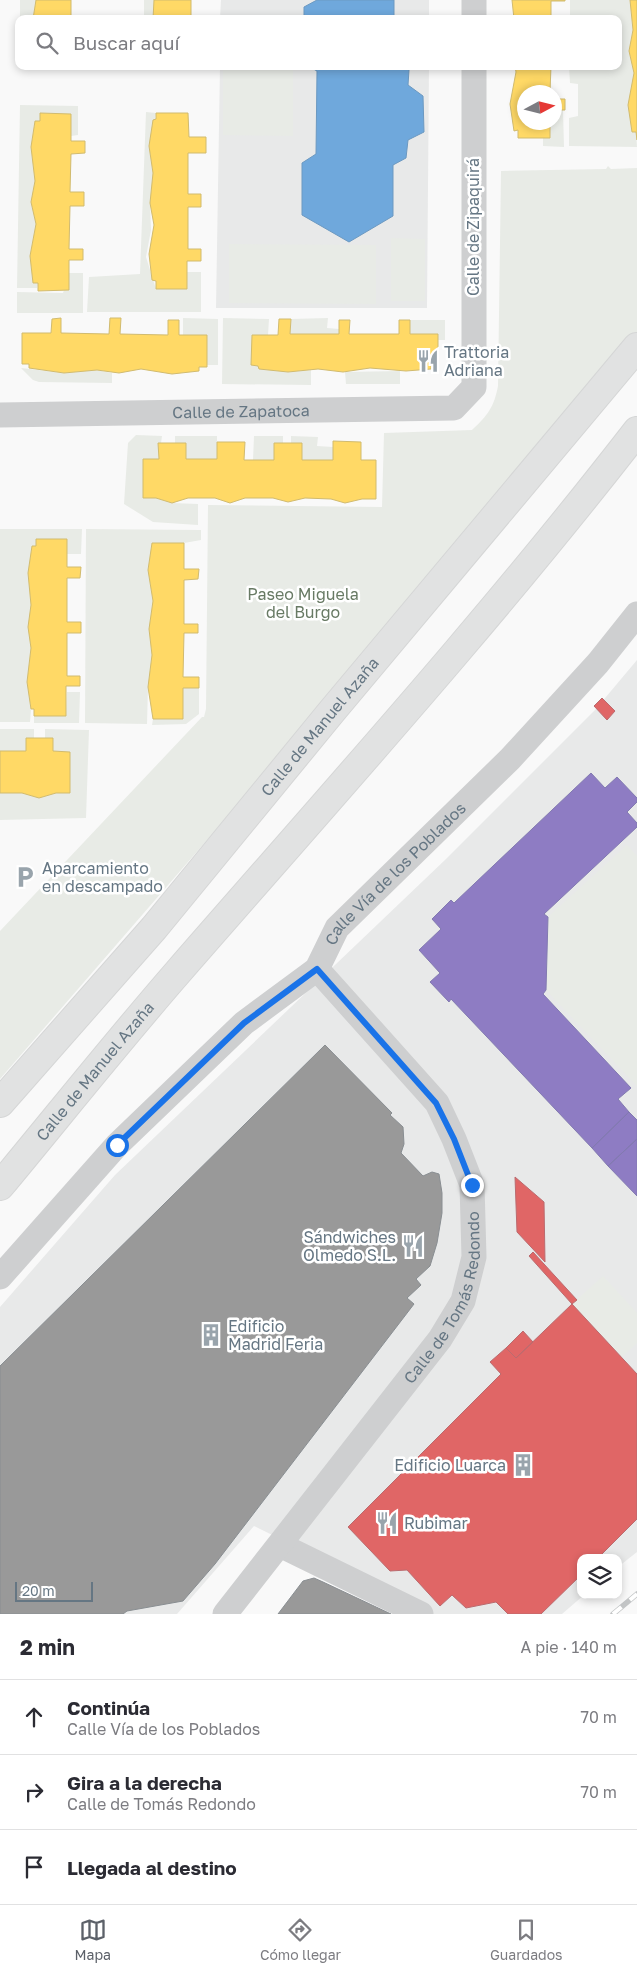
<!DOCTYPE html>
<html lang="es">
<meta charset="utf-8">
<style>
body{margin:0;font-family:"Golos Text",sans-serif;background:#f7f7f7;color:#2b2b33}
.controls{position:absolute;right:15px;bottom:15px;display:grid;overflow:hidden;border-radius:10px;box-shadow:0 2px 8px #0003}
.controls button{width:45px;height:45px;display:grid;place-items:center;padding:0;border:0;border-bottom:1px solid #e1e1e2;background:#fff;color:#2b2b33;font:25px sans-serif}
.compass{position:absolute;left:517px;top:85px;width:45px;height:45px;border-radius:50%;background:#fff;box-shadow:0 2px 8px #0003;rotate:83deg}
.scale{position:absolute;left:15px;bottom:12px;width:78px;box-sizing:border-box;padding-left:5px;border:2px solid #657683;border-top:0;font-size:14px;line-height:18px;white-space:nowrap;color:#657683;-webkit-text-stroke:4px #fff;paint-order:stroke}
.stop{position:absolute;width:15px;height:15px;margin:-11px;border:4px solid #1a73e8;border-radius:50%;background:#fff}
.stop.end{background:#1a73e8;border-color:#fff;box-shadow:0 1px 5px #0008}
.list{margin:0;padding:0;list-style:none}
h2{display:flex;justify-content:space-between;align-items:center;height:65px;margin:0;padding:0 20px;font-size:21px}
h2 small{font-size:16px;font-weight:400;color:#7c7c81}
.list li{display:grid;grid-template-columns:32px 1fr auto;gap:15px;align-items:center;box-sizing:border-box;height:75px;padding:0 20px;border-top:1px solid #e1e1e2}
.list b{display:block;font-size:19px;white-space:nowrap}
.list p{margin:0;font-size:16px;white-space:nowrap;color:#7c7c81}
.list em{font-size:16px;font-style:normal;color:#7c7c81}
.icon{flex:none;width:28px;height:28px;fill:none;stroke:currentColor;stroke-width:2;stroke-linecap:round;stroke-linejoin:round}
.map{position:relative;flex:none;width:637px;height:1614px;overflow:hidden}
.search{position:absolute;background:#fff;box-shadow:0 2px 8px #0003;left:15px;right:15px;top:15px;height:55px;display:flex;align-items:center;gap:12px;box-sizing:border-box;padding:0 18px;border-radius:10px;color:#7c7c81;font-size:19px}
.sheet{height:290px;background:#fff}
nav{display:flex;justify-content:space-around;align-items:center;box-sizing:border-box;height:70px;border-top:1px solid #e1e1e2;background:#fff;font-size:14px;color:#7c7c81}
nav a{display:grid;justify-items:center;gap:2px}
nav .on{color:#5c6169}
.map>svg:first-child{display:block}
.built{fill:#e8e9e9}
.green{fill:#e8ebe6}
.homes{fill:#ffd966;stroke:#d1bb6f}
.shops{fill:#e06666;stroke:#bb6b6f}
.offices{fill:#8e7cc3;stroke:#827ab0}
.schools{fill:#6fa8dc;stroke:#6c99c1}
.industry{fill:#999;stroke:#898e92}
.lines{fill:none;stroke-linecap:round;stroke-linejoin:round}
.highway-casing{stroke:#d5d6d6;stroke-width:30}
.street{stroke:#cecfd0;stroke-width:25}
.highway{stroke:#e1e2e2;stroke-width:28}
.rail-casing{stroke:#c3c5c6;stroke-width:5.5}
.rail{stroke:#fff;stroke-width:4;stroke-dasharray:11;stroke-linecap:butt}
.route{stroke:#1a73e8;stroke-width:6}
.labels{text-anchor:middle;stroke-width:5;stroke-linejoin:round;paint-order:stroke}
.street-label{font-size:16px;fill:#657683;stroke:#fff}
.poi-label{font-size:16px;fill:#657683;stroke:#fff;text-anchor:start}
.park-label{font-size:16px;fill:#687a64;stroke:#fff}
</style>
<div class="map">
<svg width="637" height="1614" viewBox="0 0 637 1614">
<rect width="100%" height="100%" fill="#f9f9f9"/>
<!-- built -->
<path class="built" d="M 221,0 L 429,0 L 429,19 L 220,19 Z
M 220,66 L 429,66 L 427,308 L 216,308 Z
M 637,660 L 637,1552 L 618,1567 L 618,1558 L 581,1558 L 581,1595 L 584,1595 L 562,1614 L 433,1614 L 254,1526 L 177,1614 L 0,1614 L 0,1307 L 115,1175 L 446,859 L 595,710 Z"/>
<!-- green -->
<path class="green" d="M 20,0 L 36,0 L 33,19 L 20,19 Z
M 144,0 L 154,0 L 153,19 L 144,19 Z
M 570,0 L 630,0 L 633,30 L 629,51 L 634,73 L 632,132 L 636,132 L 637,147 L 569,146 L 569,118 L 578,116 L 578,84 L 570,83 L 569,66 L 618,66 L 618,19 L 570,19 Z
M 223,66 L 293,66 L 293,136 L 223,135 Z
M 20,105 L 78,106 L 78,135 L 71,136 L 71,114 L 40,113 L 40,121 L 35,121 L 31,147 L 35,181 L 31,202 L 36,224 L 30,256 L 33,283 L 38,283 L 37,288 L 17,288 Z
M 555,110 L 563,110 L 564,147 L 543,146 L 543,138 L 550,138 L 550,123 L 554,122 Z
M 146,112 L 156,113 L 149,146 L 153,173 L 150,203 L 151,230 L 146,257 L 156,289 L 187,289 L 187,272 L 201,272 L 201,312 L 87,312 L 89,277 L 140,274 Z
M 608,166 L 611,169 L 637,168 L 637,344 L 0,1079 L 0,931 L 202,717 L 204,717 L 206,709 L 208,505 L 382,507 L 384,433 L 472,430 C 488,415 494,407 498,386 L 501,171 L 606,169 Z
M 391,238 L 425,239 L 425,301 L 391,301 Z
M 229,244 L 376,245 L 376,304 L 229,303 Z
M 69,273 L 83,273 L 83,313 L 17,313 L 17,292 L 63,293 L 64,290 L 69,290 Z
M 183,318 L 218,319 L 218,365 L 207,365 L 207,335 L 183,335 Z
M 223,318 L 269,319 L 268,335 L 252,335 L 252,365 L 258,366 L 259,369 L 288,372 L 311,370 L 311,385 L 222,384 Z
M 328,318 L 327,328 L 339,329 L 339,334 L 290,334 L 291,319 Z
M 410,320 L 445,320 L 445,340 L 438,340 L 438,334 L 410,334 Z
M 21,368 L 64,373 L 97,370 L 112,373 L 112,383 L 39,382 L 33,380 Z
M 400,371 L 400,384 L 346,384 L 345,372 Z
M 136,435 L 162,436 L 161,443 L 158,443 L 159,459 L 143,459 L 143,498 L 156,498 L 172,503 L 198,504 L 198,525 L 153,522 L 124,504 L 128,443 Z
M 175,436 L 217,436 L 217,459 L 186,459 L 186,443 L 175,443 Z
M 254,436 L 283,436 L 283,443 L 274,460 L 253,460 Z
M 291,436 L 318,437 L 317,446 L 333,447 L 333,460 L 302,460 L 291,443 Z
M 0,529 L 82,529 L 81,554 L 67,554 L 67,539 L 36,540 L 36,546 L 32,546 L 28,573 L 31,605 L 31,648 L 27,682 L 31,709 L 30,722 L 0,722 Z
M 86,529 L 201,530 L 201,540 L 184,543 L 152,543 L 148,570 L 153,601 L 149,629 L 152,655 L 148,687 L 147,724 L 85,723 Z
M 183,688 L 199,688 L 199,714 L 186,724 L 152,725 L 153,719 L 183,719 Z
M 67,692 L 80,692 L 79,723 L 34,723 L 34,716 L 66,716 Z
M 0,729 L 34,729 L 34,738 L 26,751 L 0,751 Z
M 45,729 L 89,730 L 86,818 L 0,820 L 0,793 L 22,793 L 39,798 L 56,793 L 70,793 L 70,752 L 53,751 L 53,739 L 45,738 Z
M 627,845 L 637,856 L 637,1086 L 546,990 L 548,917 Z
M 603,1276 L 637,1313 L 637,1343 L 622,1357 L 572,1304 Z"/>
<!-- homes -->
<path class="homes" d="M 36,0 L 71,0 L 71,19 L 33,19 Z
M 154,0 L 191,0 L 191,19 L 153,19 Z
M 512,0 L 565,0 L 565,1 L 551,1 L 551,19 L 514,19 Z
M 630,0 L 637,0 L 637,140 L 636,132 L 632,132 L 628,105 L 634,73 L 629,51 L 633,30 Z
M 38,66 L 70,66 L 70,67 L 38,68 Z
M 157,66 L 189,66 L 157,68 Z
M 515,66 L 551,66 L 550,92 L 524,92 L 524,122 L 550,122 L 550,138 L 518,138 L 518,130 L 514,131 L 510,104 L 516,72 Z
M 554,99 L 565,99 L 565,110 L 554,110 Z
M 40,113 L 71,114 L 71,141 L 85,141 L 85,153 L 71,154 L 70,192 L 84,192 L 84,206 L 70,206 L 69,249 L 83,249 L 83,260 L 69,260 L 69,290 L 38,291 L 38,283 L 33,283 L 30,256 L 36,224 L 31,202 L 35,181 L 31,147 L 35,121 L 40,121 Z
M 156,113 L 188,113 L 189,137 L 206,137 L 206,153 L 188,153 L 188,194 L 201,194 L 201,207 L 188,207 L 188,249 L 201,249 L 201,261 L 187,261 L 187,289 L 156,289 L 156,281 L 152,280 L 149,254 L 154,225 L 150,203 L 153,173 L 149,146 L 153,120 L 156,119 Z
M 61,318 L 61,333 L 109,334 L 110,318 L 121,318 L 120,334 L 168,335 L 168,320 L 179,320 L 179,335 L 207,335 L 207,367 L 199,367 L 199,371 L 172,374 L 141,369 L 119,373 L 97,370 L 64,373 L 29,368 L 29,364 L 22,364 L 22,333 L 51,333 L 52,319 Z
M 279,319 L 291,319 L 290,334 L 339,334 L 339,320 L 350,320 L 349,334 L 399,334 L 399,320 L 410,320 L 410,334 L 438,334 L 438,365 L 431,366 L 431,369 L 406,371 L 370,368 L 343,372 L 318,369 L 288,372 L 259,369 L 258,366 L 251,365 L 252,335 L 278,335 Z
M 333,441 L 361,442 L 361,460 L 376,460 L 376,499 L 362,499 L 345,503 L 331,499 L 305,498 L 288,502 L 273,498 L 245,498 L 230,503 L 215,498 L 188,498 L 172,503 L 156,498 L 143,498 L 143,459 L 159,459 L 158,443 L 186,443 L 186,459 L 217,459 L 217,442 L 245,442 L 244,460 L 274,460 L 274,443 L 302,443 L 302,460 L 333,460 Z
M 36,539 L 67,539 L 67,567 L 81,567 L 80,578 L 67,578 L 67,622 L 81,622 L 81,633 L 67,633 L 67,676 L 80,676 L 80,686 L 66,686 L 66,716 L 34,716 L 34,709 L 31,709 L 27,682 L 31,648 L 28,627 L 31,605 L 28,573 L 32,546 L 36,546 Z
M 152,543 L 184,543 L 184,569 L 199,569 L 198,579 L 184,580 L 184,624 L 198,624 L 198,633 L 184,633 L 183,677 L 199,677 L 199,688 L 183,688 L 183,719 L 153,719 L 148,687 L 152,655 L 149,629 L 153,601 L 148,570 Z
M 26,738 L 53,738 L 53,751 L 70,752 L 70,793 L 56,793 L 39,798 L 22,793 L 0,793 L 0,751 L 26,751 Z"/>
<!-- shops -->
<path class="shops" d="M 602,698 L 615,711 L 607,720 L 594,706 Z
M 515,1177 L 544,1202 L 545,1262 L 517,1232 Z
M 533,1252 L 577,1300 L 572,1304 L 529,1256 Z
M 572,1304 L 637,1374 L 637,1519 L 598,1558 L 581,1558 L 581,1575 L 541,1614 L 508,1614 L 496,1602 L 466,1608 L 452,1595 L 440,1606 L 407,1570 L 390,1571 L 348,1527 L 501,1374 L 490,1362 L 506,1348 L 516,1358 Z
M 523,1331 L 533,1342 L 516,1358 L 506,1348 Z"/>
<!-- offices -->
<path class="offices" d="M 591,773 L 605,788 L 617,777 L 637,798 L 637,802 L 627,812 L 637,823 L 637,827 L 544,914 L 548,917 L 546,990 L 543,994 L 631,1088 L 618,1099 L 629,1112 L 592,1148 L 451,999 L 449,1002 L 430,982 L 440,973 L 419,950 L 441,929 L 432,919 L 451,900 L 454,903 Z
M 629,1112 L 637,1120 L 637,1139 L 608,1166 L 592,1148 Z
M 637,1139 L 637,1196 L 608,1166 Z"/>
<!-- schools -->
<path class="schools" d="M 317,0 L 394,0 L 394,19 L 304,19 L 304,7 Z
M 308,66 L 402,66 L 409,70 L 408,85 L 423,96 L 424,132 L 408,140 L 406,158 L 393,165 L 393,216 L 349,242 L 302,215 L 302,163 L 316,154 L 317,71 Z"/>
<!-- industry -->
<path class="industry" d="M 325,1045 L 392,1113 L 390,1115 L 403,1127 L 404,1144 L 401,1153 L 423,1176 L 432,1172 L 439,1174 L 442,1193 L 442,1213 L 437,1243 L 430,1266 L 416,1279 L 421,1285 L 407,1298 L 414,1304 L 215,1564 L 183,1601 L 127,1611 L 123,1614 L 0,1614 L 0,1366 Z
M 314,1578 L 323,1582 L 391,1614 L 278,1614 L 303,1581 Z"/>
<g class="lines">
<defs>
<g id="highway">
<path id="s4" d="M 0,1103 L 154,928 L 332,711 L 637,347"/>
<path id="s5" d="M 0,1186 C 59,1115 117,1042 178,972 C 333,794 492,618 637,431"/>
</g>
</defs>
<!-- highway casing -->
<use href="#highway" class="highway-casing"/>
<!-- street -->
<g class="street">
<path d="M 474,19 L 474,0"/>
<path id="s1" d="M 0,415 L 454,408 L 474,387 L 474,66"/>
<path id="s2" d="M 0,1277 L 117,1145 L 244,1023 L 317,969 L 337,928 L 510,759 L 598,663 L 637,614"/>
<path d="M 280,1545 L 421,1614"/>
<path id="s3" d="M 225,1614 L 440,1339 L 463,1301 L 474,1257 L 472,1185 L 454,1139 L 437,1103 L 317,969"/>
</g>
<!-- highway -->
<use href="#highway" class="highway"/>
<defs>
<path id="rail" d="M 613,1614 L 637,1594"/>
</defs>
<!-- rail casing -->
<use href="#rail" class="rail-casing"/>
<!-- rail -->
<use href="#rail" class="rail"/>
</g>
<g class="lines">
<!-- route -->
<path class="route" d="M 117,1145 L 244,1023 L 317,969 L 436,1103 L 454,1139 L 472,1185"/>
</g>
<!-- icons -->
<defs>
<symbol id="restaurant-bare" viewBox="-9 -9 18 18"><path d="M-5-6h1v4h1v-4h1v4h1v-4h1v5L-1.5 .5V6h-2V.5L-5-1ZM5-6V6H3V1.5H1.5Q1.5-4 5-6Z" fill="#99a4ac" stroke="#fff" stroke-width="2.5" paint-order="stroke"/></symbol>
<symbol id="parking-bare" viewBox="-9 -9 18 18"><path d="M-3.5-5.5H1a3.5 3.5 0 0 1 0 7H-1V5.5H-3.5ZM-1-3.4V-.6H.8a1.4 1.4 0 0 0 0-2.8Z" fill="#99a4ac" stroke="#fff" stroke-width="2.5" paint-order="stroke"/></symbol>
<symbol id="building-bare" viewBox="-9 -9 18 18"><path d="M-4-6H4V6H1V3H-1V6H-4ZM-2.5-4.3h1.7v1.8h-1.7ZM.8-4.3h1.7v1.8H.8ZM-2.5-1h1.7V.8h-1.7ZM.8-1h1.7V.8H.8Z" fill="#99a4ac" stroke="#fff" stroke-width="2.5" paint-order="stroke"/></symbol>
</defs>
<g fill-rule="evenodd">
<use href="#restaurant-bare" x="412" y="345" width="32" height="32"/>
<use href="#parking-bare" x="9" y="861" width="32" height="32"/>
<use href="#restaurant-bare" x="397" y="1230" width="32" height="32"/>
<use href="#building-bare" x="195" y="1319" width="32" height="32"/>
<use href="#building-bare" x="507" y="1449" width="32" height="32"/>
<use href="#restaurant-bare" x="371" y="1507" width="32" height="32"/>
</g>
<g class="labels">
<!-- street labels -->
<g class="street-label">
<text transform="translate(473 227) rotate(-90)" y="6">Calle de Zipaquirá</text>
<text dy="6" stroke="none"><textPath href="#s1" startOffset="241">Calle de Zapatoca</textPath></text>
<text dy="6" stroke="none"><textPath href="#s4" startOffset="494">Calle de Manuel Azaña</textPath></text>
<text dy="6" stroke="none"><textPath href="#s2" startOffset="568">Calle Vía de los Poblados</textPath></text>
<text dy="6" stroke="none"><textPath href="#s5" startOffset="149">Calle de Manuel Azaña</textPath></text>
<text dy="6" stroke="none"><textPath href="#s3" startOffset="390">Calle de Tomás Redondo</textPath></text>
</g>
<!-- poi labels -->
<g class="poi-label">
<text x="444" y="358">Trattoria<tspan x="444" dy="18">Adriana</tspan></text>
<text x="42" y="874">Aparcamiento<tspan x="42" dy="18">en descampado</tspan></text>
<text x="396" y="1243" text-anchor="end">Sándwiches<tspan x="396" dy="18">Olmedo S.L.</tspan></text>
<text x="228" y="1332">Edificio<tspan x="228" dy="18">Madrid Feria</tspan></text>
<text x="506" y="1471" text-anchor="end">Edificio Luarca</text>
<text x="404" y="1529">Rubimar</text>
</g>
<!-- park labels -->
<g class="park-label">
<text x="303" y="600">Paseo Miguela<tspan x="303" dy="18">del Burgo</tspan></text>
</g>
</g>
</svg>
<div class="controls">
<button><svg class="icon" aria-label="layers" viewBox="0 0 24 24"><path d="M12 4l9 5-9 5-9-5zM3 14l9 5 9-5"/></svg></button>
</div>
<svg class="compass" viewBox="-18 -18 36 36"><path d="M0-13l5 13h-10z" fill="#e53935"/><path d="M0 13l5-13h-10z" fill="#7c7c81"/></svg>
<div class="scale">20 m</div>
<div class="stop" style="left:117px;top:1145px"></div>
<div class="stop end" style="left:472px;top:1185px"></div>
<div class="search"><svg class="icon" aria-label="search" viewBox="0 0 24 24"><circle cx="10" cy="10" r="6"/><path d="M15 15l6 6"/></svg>Buscar aquí</div>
</div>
<section class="sheet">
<h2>2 min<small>A pie · 140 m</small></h2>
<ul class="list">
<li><svg class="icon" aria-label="ahead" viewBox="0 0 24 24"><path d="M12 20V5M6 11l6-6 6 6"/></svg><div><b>Continúa</b><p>Calle Vía de los Poblados</p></div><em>70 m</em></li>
<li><svg class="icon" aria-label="right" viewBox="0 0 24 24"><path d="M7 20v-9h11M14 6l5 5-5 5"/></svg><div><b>Gira a la derecha</b><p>Calle de Tomás Redondo</p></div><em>70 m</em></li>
<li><svg class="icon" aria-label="arrive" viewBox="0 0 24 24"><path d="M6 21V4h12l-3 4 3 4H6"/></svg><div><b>Llegada al destino</b></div></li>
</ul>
</section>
<nav>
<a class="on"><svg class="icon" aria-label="map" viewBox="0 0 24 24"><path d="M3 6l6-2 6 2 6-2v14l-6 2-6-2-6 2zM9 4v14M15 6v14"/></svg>Mapa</a>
<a><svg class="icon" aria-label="directions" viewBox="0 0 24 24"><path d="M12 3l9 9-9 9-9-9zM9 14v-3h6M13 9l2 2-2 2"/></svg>Cómo llegar</a>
<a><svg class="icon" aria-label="saved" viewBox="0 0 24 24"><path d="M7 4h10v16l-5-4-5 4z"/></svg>Guardados</a>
</nav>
